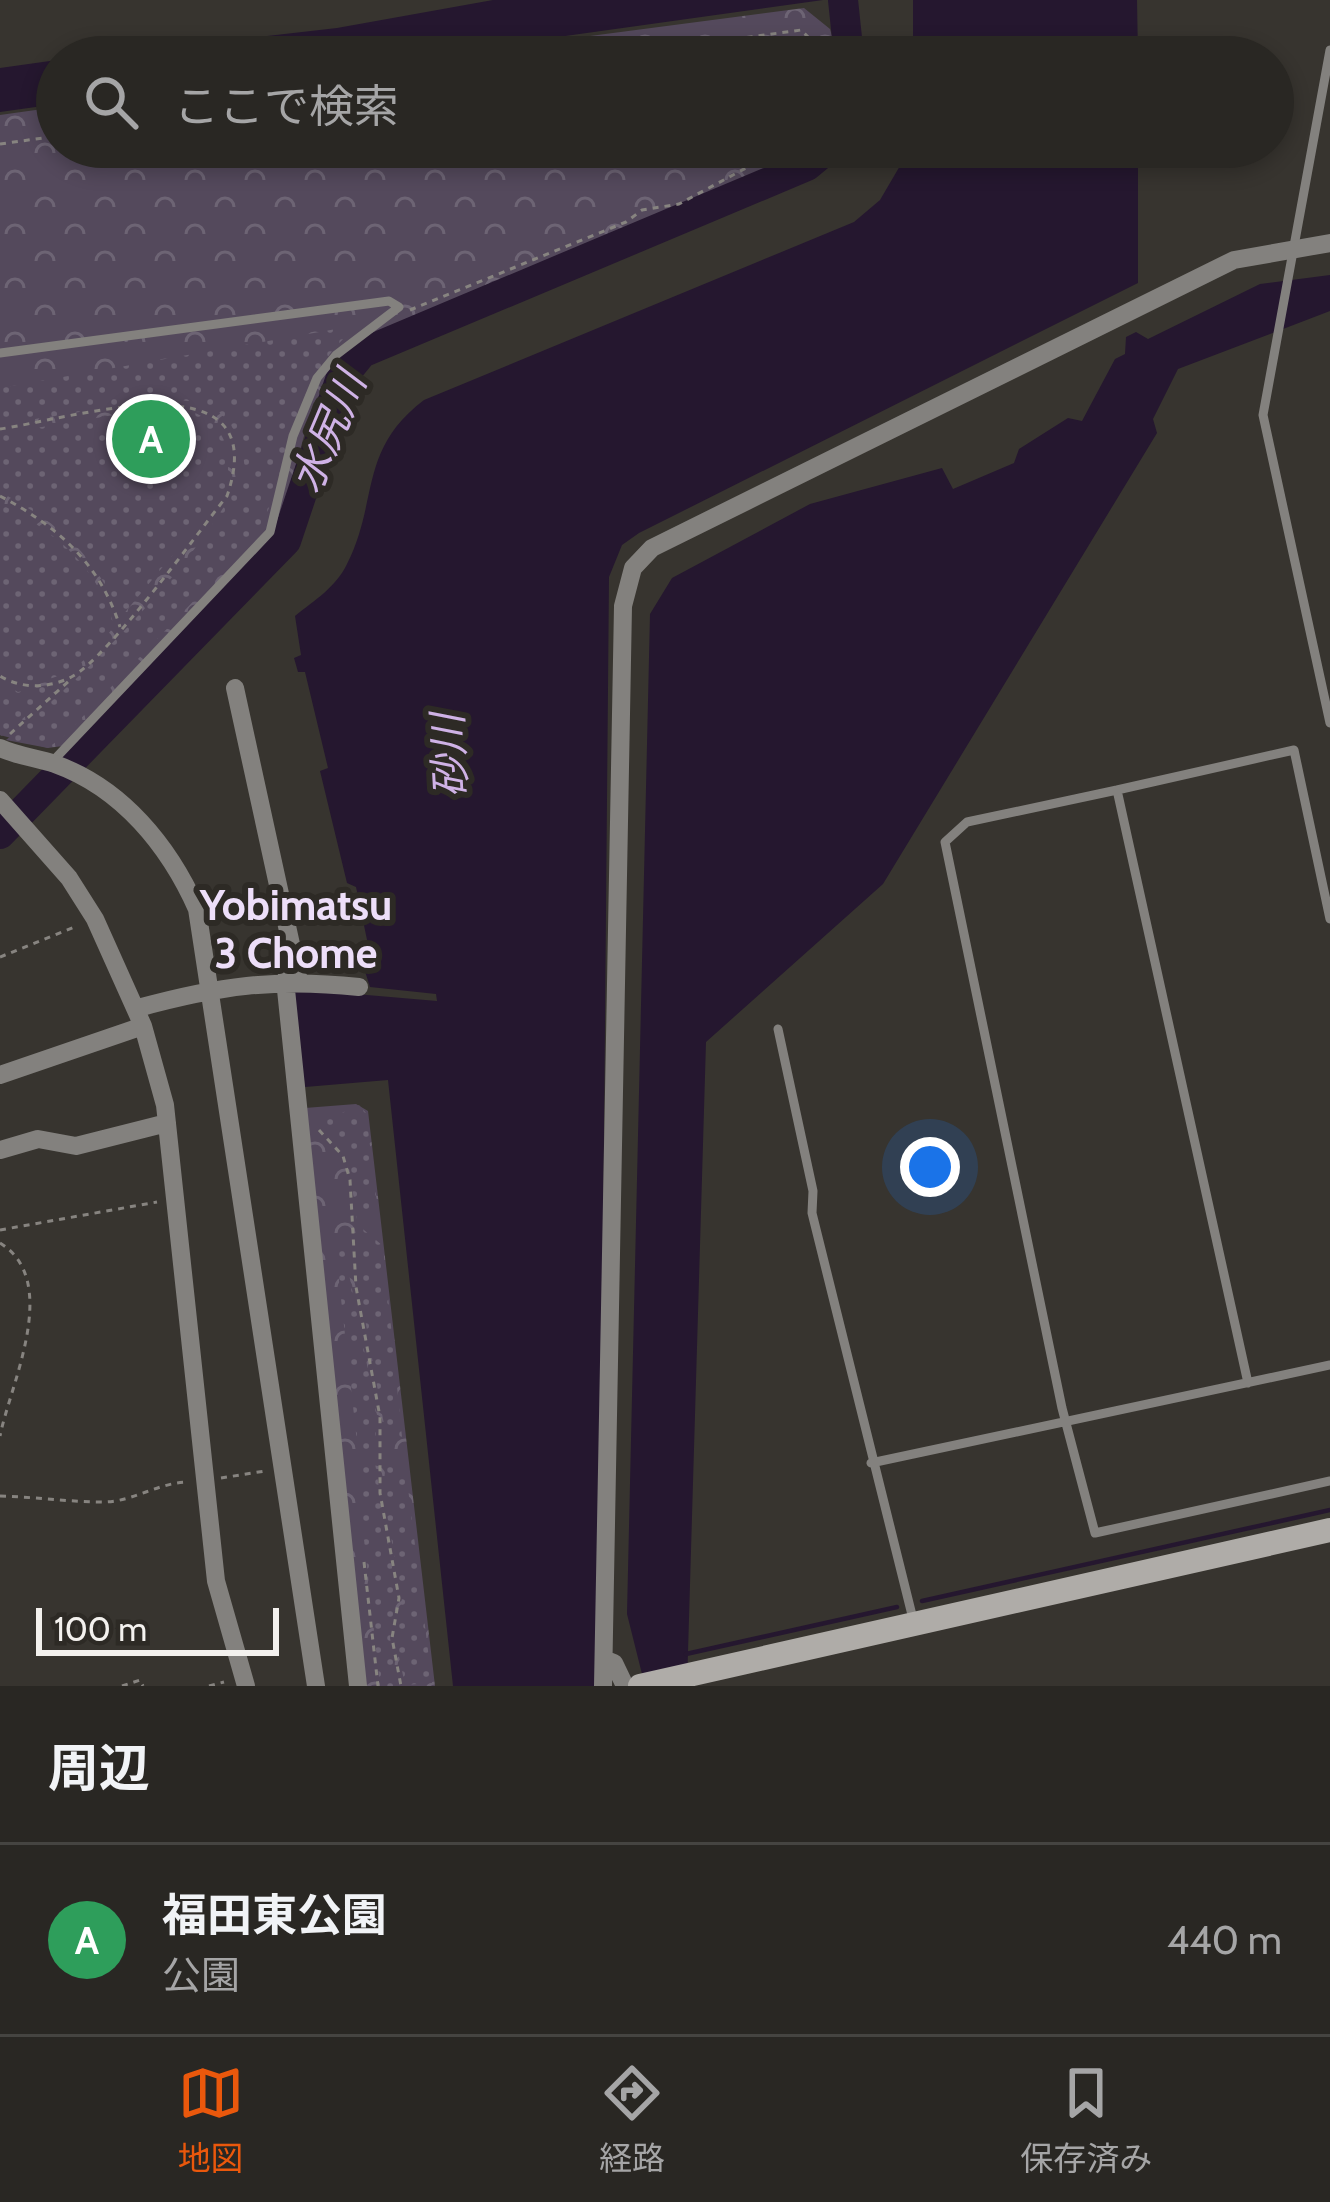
<!DOCTYPE html>
<html lang="ja">
<meta charset="utf-8">
<style>
body{margin:0;font-family:Cabin,"Noto Sans JP",sans-serif;background:#312f2b;color:#f1f3f6}
.scale{position:absolute;left:36px;bottom:30px;width:243px;box-sizing:border-box;padding-left:12px;border:6px solid #f3f1ee;border-top:0;font-size:33px;line-height:42px;white-space:nowrap;color:#f3f1ee;-webkit-text-stroke:9px #2d2a25;paint-order:stroke}
.you{position:absolute;left:930px;top:1167px;width:42px;height:42px;margin:-30px;border:9px solid #fff;border-radius:50%;background:#1a73e8;box-shadow:0 0 0 18px #1a73e833}
.badge{display:grid;place-items:center;width:78px;height:78px;border-radius:50%;background:#ea580c;color:#fff;font-size:39px;font-weight:700}
.pin{position:absolute;translate:-50% -50%;border:6px solid #fff;box-shadow:0 3px 12px #0006}
.list{margin:0;padding:0;list-style:none}
h2{display:flex;justify-content:space-between;align-items:center;height:156px;margin:0;padding:0 48px;font-size:51px}
h2 small{font-size:39px;font-weight:400;color:#a5a5a6}
.list li{display:grid;grid-template-columns:78px 1fr auto;gap:36px;align-items:center;box-sizing:border-box;height:192px;padding:0 48px;border-top:3px solid #454441}
.list b{display:block;font-size:45px;white-space:nowrap}
.list p{margin:0;font-size:39px;white-space:nowrap;color:#a5a5a6}
.list em{font-size:39px;font-style:normal;color:#a5a5a6}
.icon{flex:none;width:66px;height:66px;fill:none;stroke:currentColor;stroke-width:2;stroke-linecap:round;stroke-linejoin:round}
.map{position:relative;flex:none;width:1330px;height:1686px;overflow:hidden}
.search{position:absolute;background:#292723;box-shadow:0 6px 18px #0003;left:36px;right:36px;top:36px;height:132px;display:flex;align-items:center;gap:30px;box-sizing:border-box;padding:0 42px;border-radius:66px;color:#a5a5a6;font-size:45px}
.sheet{height:348px;background:#292723}
nav{display:flex;justify-content:space-around;align-items:center;box-sizing:border-box;height:168px;border-top:3px solid #454441;background:#292723;font-size:33px;color:#a5a5a6}
nav a{display:grid;justify-items:center;gap:6px}
nav .on{color:#ea580c}
.map>svg:first-child{display:block}
.park{fill:url(#park-crowns)}
.garden{fill:url(#garden-dots)}
.water{fill:#25172f}
.lines{fill:none;stroke-linecap:round;stroke-linejoin:round}
.stream{stroke:#25172f;stroke-width:4.5}
.river{stroke:#25172f;stroke-width:30}
.path{stroke:#878480;stroke-width:3;stroke-dasharray:6 6;stroke-linecap:butt}
.lane{stroke:#83817e;stroke-width:9}
.street{stroke:#83817e;stroke-width:18}
.secondary{stroke:#afaca8;stroke-width:24}
.labels{text-anchor:middle;stroke-width:12;stroke-linejoin:round;paint-order:stroke}
.water-label{font-size:42px;font-style:italic;fill:#cfb2e6;stroke:#2d2a25}
.neighbourhood-label{font-size:42px;font-weight:bold;fill:#eddef9;stroke:#2d2a25}
</style>
<div class="map">
<svg width="1330" height="1686" viewBox="0 0 1330 1686">
<defs>
<pattern id="park-crowns" width="20" height="18" patternUnits="userSpaceOnUse" patternTransform="scale(3)"><rect width="20" height="18" fill="#54495c"/><path d="M2 6a3 3 0 1 1 6 0M12 15a3 3 0 1 1 6 0" fill="none" stroke="#6d6474"/></pattern>
<pattern id="garden-dots" width="8" height="8" patternUnits="userSpaceOnUse" patternTransform="scale(3)"><rect width="8" height="8" fill="#54495c"/><path d="M2 2h.1M6 6h.1" fill="none" stroke="#6d6474" stroke-width="1.8" stroke-linecap="round"/></pattern>
</defs>
<rect width="100%" height="100%" fill="#37342f"/>
<!-- park -->
<path class="park" d="M 804,8 L 830,29 L 838,57 L 430,57 Z
M 57,107 L 57,147 L 819,147 L 354,347 L 313,404 L 277,532 L 78,744 L 48,748 L 0,735 L 0,115 Z
M 356,1104 L 368,1111 L 435,1686 L 365,1686 L 305,1108 Z"/>
<!-- garden -->
<path class="garden" d="M 342,328 L 347,335 C 287,393 292,463 258,534 L 66,734 L 48,748 L 6,740 C 83,679 205,557 245,468 C 235,381 166,399 104,408 C 69,414 35,419 0,424 L 0,388 Z
M 162,407 C 217,409 238,440 224,493 L 122,616 C 90,551 63,526 0,492 L 0,434 Z
M 0,504 C 53,529 99,567 114,626 C 88,665 46,698 0,670 Z
M 67,681 L 2,736 L 0,735 L 0,682 L 18,692 Z
M 359,1105 L 366,1113 L 378,1211 L 357,1219 L 347,1155 L 325,1121 Z
M 358,1225 L 383,1246 L 402,1437 L 387,1441 L 359,1286 Z
M 341,1234 L 377,1415 L 375,1449 L 358,1451 L 334,1236 Z
M 368,1457 L 375,1463 L 397,1598 L 390,1638 L 398,1686 L 380,1686 L 356,1466 Z
M 386,1460 L 406,1472 L 432,1683 L 405,1685 L 395,1638 L 402,1598 L 383,1493 Z"/>
<!-- water -->
<path class="water" d="M 493,0 L 823,0 L 414,57 L 84,57 L 337,28 Z
M 913,0 L 1137,0 L 1138,57 L 913,57 Z
M 57,60 L 57,104 L 0,112 L 0,68 Z
M 911,147 L 1138,147 L 1138,283 L 639,533 L 622,545 L 609,577 L 599,1686 L 453,1686 L 388,1080 L 305,1087 L 293,995 L 297,989 L 437,1001 L 436,994 L 370,987 L 362,962 L 371,959 L 356,887 L 347,883 L 320,771 L 328,768 L 305,672 L 298,672 L 294,658 L 301,655 L 295,616 C 315,600 336,587 347,564 C 379,501 358,450 424,400 L 854,222 L 880,200 Z
M 1330,275 L 1330,311 L 1178,369 L 1153,419 L 1157,433 L 883,884 L 706,1042 L 687,1686 L 645,1686 L 627,1614 L 650,614 L 672,578 L 810,504 L 942,468 L 953,489 L 1014,463 L 1019,449 L 1068,418 L 1082,421 L 1115,359 L 1125,354 L 1126,337 L 1136,332 L 1148,339 L 1260,284 Z"/>
<g class="lines">
<!-- stream -->
<path class="stream" d="M 922,1601 L 1330,1510
M 686,1654 L 897,1607"/>
<!-- river -->
<path class="river" d="M 843,0 L 849,57
M 0,834 L 286,541 L 340,380 L 362,353 L 807,166 L 830,147"/>
<!-- path -->
<path class="path" d="M 604,57 L 801,30 L 814,43 L 816,57
M 0,144 L 57,136
M 410,310 L 626,222 L 642,210 L 679,204 L 785,147
M 0,429 C 70,419 276,353 227,496 C 196,535 109,656 73,676 C 50,689 21,689 0,676
M 0,496 C 57,526 100,563 120,627
M 10,734 L 70,680
M 0,957 L 77,926
M 319,1130 L 343,1156 L 350,1180 L 356,1287 L 380,1417 L 380,1493 L 399,1598 L 392,1638 L 401,1686
M 0,1230 L 157,1202
M 0,1243 C 62,1281 10,1385 0,1436
M 221,1478 L 265,1471
M 0,1496 C 35,1497 70,1502 105,1502 C 134,1501 158,1483 187,1482
M 364,1562 L 378,1686
M 122,1686 L 140,1680 L 143,1686
M 209,1686 L 224,1682"/>
<!-- lane -->
<path class="lane" d="M 1330,50 L 1263,415 L 1330,723
M 0,353 L 389,301 L 399,307 L 336,355 L 317,378 L 293,436 L 270,532 L 51,763
M 1117,790 L 967,822 L 945,842 L 1062,1408 L 1095,1533 L 1330,1481
M 778,1029 L 813,1191 L 812,1213 L 913,1619
M 1248,1383 L 1117,790 L 1294,750 L 1330,919
M 871,1463 L 1330,1365"/>
<!-- street -->
<path class="street" d="M 235,688 L 299,981
M 0,748 C 17,756 37,758 55,764 C 122,788 169,846 197,909 L 316,1686
M 0,800 L 69,878 L 95,919 L 143,1026 L 165,1105 L 216,1581 L 246,1686
M 285,980 L 358,1686
M 138,1008 C 218,986 275,978 359,987
M 0,1075 L 143,1026
M 0,1150 L 38,1139 L 76,1146 L 167,1123
M 604,1659 L 614,1663 L 625,1686
M 603,1686 L 623,606 L 633,568 L 652,548 L 1234,260 L 1330,243"/>
<!-- secondary -->
<path class="secondary" d="M 640,1686 L 1330,1530"/>
</g>
<g class="labels">
<!-- water labels -->
<g class="water-label">
<text transform="translate(328 432) rotate(-67)" y="15">水尻川</text>
<text transform="translate(449 756) rotate(-93)" y="15">砂川</text>
</g>
<!-- neighbourhood labels -->
<g class="neighbourhood-label">
<text x="296" y="920">Yobimatsu<tspan x="296" dy="48">3 Chome</tspan></text>
</g>
</g>
</svg>
<div class="scale">100 m</div>
<div class="you"></div>
<div class="pin badge" style="left:151px;top:439px;background:#2e9e5b">A</div>
<div class="search"><svg class="icon" aria-label="search" viewBox="0 0 24 24"><circle cx="10" cy="10" r="6"/><path d="M15 15l6 6"/></svg>ここで検索</div>
</div>
<section class="sheet">
<h2>周辺<small></small></h2>
<ul class="list">
<li><span class="badge" style="background:#2e9e5b">A</span><div><b>福田東公園</b><p>公園</p></div><em>440 m</em></li>
</ul>
</section>
<nav>
<a class="on"><svg class="icon" aria-label="map" viewBox="0 0 24 24"><path d="M3 6l6-2 6 2 6-2v14l-6 2-6-2-6 2zM9 4v14M15 6v14"/></svg>地図</a>
<a><svg class="icon" aria-label="directions" viewBox="0 0 24 24"><path d="M12 3l9 9-9 9-9-9zM9 14v-3h6M13 9l2 2-2 2"/></svg>経路</a>
<a><svg class="icon" aria-label="saved" viewBox="0 0 24 24"><path d="M7 4h10v16l-5-4-5 4z"/></svg>保存済み</a>
</nav>
